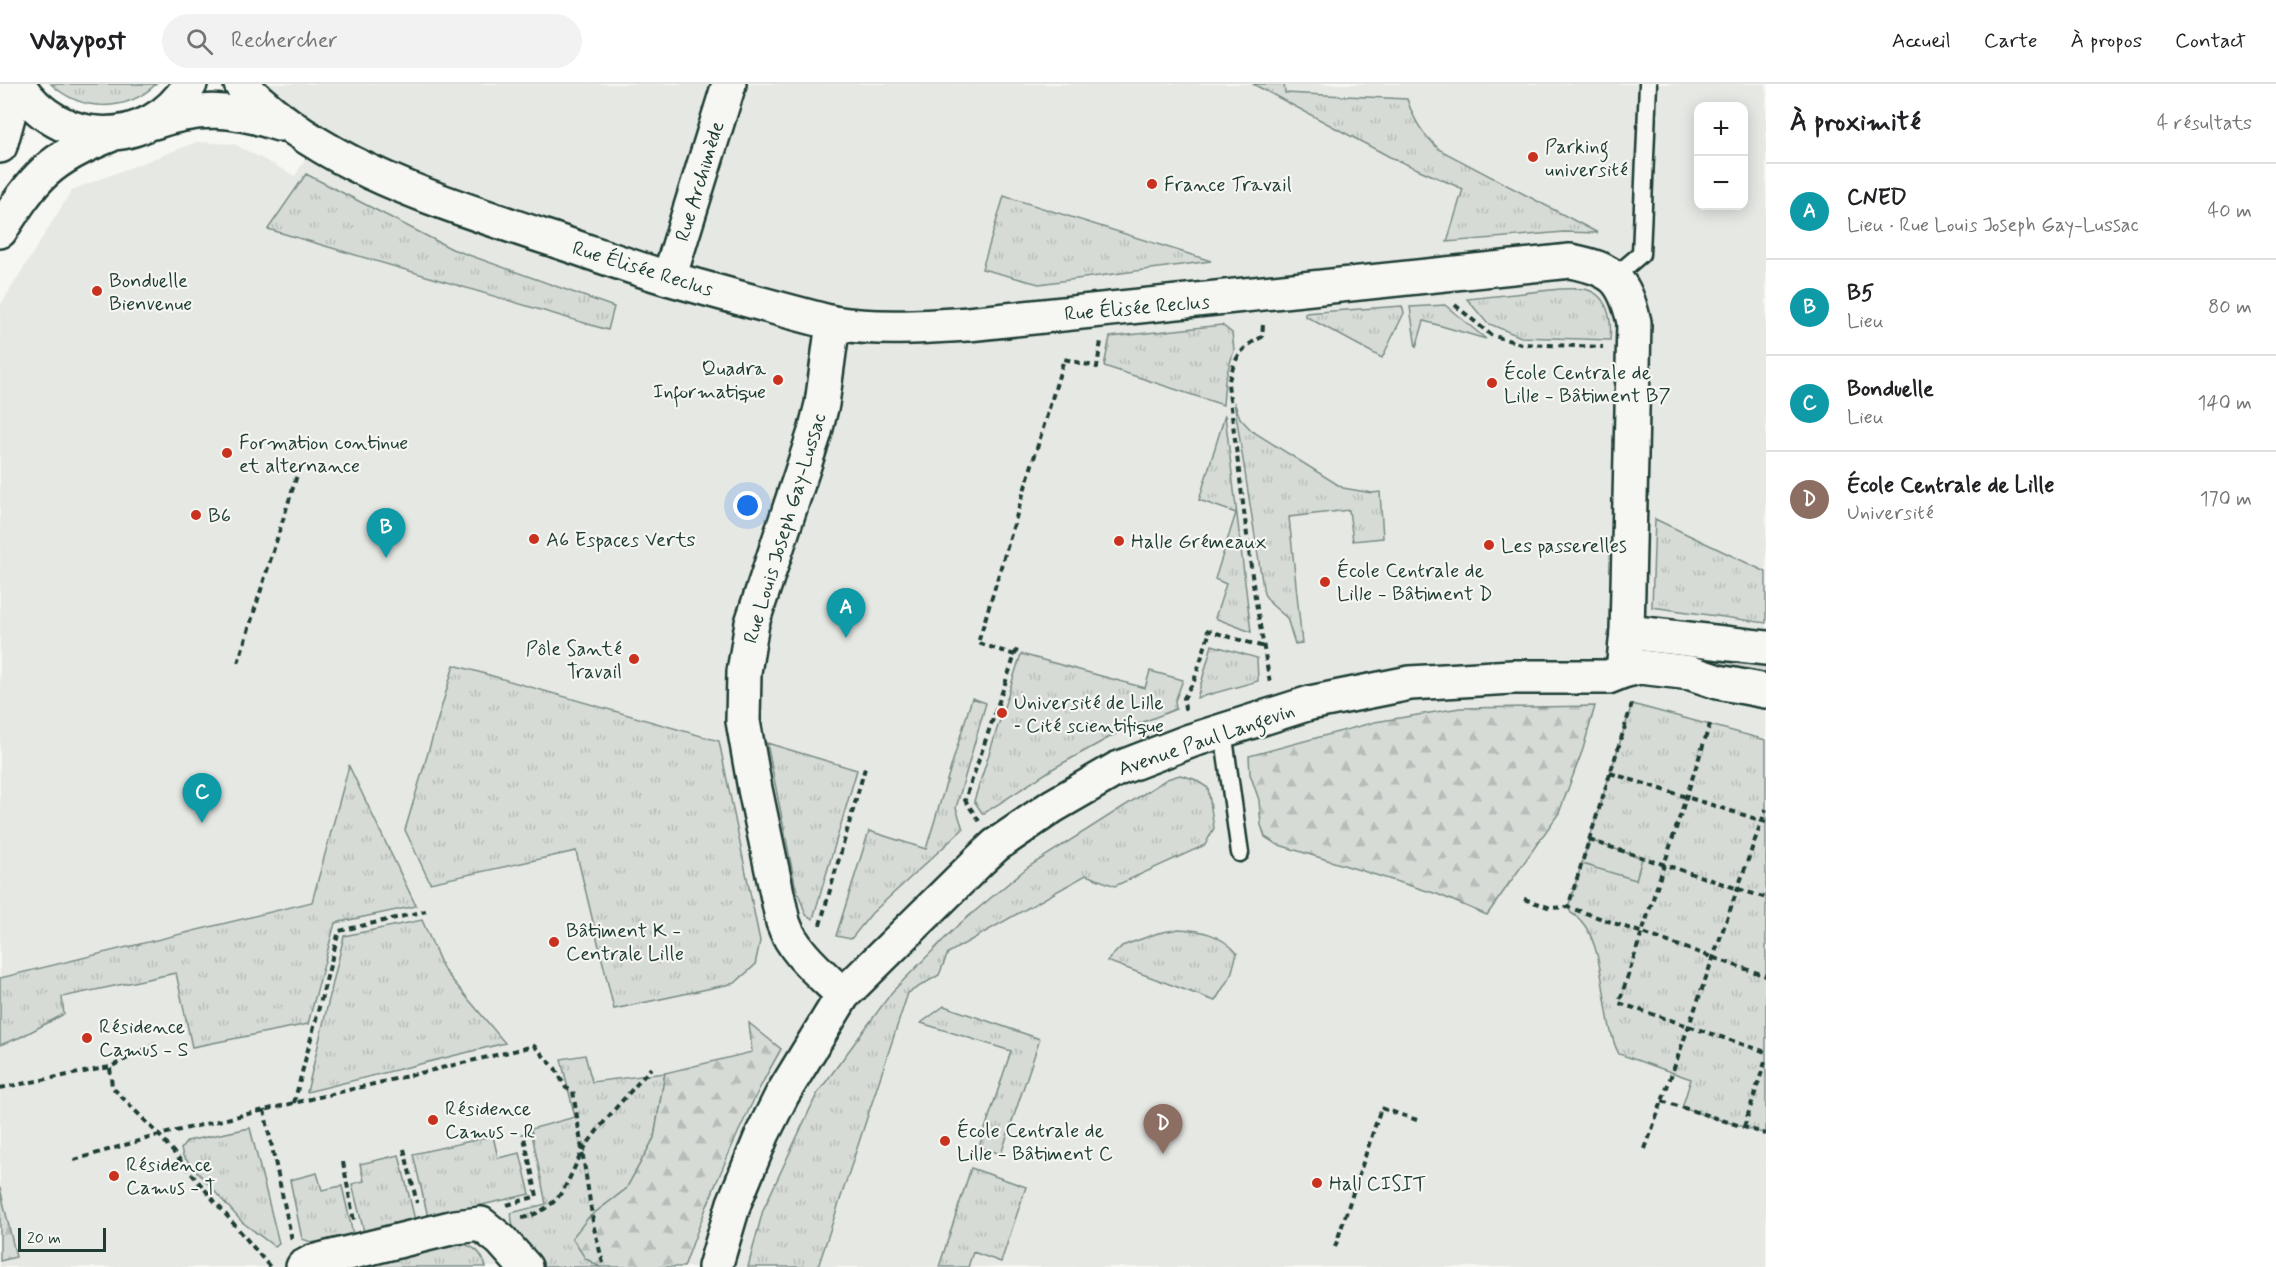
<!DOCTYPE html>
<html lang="fr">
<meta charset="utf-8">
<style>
body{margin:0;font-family:Mynerve,sans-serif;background:#f2f2f2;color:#202124}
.controls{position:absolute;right:18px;top:18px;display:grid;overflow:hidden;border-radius:12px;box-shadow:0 3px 15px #0003}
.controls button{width:54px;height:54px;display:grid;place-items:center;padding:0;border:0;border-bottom:2px solid #e0e0e0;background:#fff;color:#202124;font:30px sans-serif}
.scale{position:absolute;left:18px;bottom:15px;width:88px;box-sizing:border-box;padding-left:6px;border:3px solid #1f3d34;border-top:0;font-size:16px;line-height:21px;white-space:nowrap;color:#1f3d34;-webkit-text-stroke:4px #f6f6f2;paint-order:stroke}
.you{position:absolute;left:748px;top:422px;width:21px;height:21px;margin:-15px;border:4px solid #fff;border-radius:50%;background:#1a73e8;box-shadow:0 0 0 9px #1a73e833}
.badge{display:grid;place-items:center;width:39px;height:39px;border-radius:50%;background:#c8321e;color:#fff;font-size:20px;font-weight:700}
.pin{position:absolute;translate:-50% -50px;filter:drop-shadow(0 2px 3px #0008)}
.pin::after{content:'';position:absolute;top:32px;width:21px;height:18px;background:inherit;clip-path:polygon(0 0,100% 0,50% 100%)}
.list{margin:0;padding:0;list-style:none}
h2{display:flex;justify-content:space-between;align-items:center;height:78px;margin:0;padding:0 24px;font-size:26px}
h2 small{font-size:20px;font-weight:400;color:#757577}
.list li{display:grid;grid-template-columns:39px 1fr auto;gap:18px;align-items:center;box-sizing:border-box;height:96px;padding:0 24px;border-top:2px solid #e0e0e0}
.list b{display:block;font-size:22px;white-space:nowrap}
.list p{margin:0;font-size:20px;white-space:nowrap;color:#757577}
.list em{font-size:20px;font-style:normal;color:#757577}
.icon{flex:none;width:33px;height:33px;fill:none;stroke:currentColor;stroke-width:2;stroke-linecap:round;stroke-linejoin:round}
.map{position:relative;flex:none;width:1766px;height:1183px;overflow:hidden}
header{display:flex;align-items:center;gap:36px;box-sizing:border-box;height:84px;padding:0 30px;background:#fff;border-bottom:2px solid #e0e0e0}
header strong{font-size:28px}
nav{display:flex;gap:33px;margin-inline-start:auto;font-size:21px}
.search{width:420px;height:54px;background:#f2f2f2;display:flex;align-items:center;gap:15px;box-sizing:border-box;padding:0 21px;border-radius:33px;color:#757577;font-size:22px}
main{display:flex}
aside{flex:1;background:#fff}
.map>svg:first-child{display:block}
.built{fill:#e6e8e4;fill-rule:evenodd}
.grass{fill:url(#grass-tufts);stroke:#7a8c85;stroke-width:1.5}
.forest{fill:url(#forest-firs);stroke:#7a8c85;stroke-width:1.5}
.park{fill:#d6dbd6;stroke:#7a8c85;stroke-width:1.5}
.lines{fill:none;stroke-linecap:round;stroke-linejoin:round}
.lane-casing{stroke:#1f3d34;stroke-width:21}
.street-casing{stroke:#1f3d34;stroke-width:38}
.secondary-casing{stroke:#1f3d34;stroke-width:38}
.path{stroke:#1f3d34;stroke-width:4;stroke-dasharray:6 4.5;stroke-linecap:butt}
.lane{stroke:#f6f6f2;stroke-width:16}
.street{stroke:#f6f6f2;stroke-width:33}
.secondary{stroke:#f6f6f2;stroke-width:33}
.poi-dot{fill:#c8321e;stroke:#f6f6f2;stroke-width:2}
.labels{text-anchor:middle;stroke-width:4.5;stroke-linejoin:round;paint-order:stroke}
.poi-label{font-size:20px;fill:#1f3d34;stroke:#f6f6f2;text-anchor:start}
.street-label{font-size:20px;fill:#1f3d34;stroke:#f6f6f2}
</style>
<header>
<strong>Waypost</strong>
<div class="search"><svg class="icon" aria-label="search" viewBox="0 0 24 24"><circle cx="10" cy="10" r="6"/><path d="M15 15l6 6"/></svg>Rechercher</div>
<nav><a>Accueil</a><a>Carte</a><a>À propos</a><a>Contact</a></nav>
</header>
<main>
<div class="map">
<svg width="1766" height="1183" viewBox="0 0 1766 1183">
<defs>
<pattern id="grass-tufts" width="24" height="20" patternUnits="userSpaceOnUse" patternTransform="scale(1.5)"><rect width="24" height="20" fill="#d6dbd6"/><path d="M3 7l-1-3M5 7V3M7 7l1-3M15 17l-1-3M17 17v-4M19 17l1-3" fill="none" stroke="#b7bdb8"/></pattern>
<pattern id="forest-firs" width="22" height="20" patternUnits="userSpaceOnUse" patternTransform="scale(1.5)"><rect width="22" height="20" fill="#d6dbd6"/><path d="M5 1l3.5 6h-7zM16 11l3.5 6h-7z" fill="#b7bdb8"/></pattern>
</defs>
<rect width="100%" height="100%" fill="#f6f6f2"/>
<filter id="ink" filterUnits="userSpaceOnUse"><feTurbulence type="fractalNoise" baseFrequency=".0167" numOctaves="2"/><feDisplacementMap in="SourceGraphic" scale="12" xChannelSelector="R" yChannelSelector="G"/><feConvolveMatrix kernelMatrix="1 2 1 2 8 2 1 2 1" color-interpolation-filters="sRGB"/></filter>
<g filter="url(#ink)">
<!-- built -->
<path class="built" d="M 254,0 L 1766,0 L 1766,1183 L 0,1183 L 0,222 L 72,106 L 197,58 L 234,60 L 295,92 L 319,53 ZM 1698,22 L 1744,22 L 1744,122 L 1698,122 Z"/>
<!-- grass -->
<path class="grass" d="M 51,0 L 156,0 C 126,29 81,28 51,0 Z
M 1253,0 L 1284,0 L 1285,9 L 1407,15 C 1415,39 1422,49 1440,66 L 1598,149 L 1564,148 L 1447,158 L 1463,105 L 1390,73 Z
M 306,90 L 452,165 L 614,223 L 608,246 L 268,145 Z
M 1004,112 L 1211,177 L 1039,200 L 982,185 Z
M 1560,205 C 1568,205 1577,204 1584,205 C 1609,210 1612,237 1610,256 L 1521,253 L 1487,239 L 1467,215 Z
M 1445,221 L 1486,255 L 1424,237 L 1416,264 L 1410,223 Z
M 1402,222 L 1404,229 L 1382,274 L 1305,232 L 1305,229 Z
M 1222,241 L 1232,249 L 1234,266 L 1225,296 L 1223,321 L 1104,282 L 1110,253 Z
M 1234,318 L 1240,334 L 1252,347 L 1343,404 L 1372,409 L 1380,408 L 1383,454 L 1353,457 L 1349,426 L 1289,433 L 1302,559 L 1295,560 L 1287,534 L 1271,520 L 1264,510 Z
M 1225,331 L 1251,548 L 1215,534 L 1226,500 L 1215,495 L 1236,429 L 1199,416 Z
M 1655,435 L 1766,488 L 1766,539 L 1652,523 Z
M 1212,561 L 1257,574 L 1258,597 L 1197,614 Z
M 1021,570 L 1145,604 L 1150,587 L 1183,596 L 1175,617 L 1176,625 L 1121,647 L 1054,684 L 983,730 L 974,717 Z
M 1699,570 L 1766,579 L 1766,596 L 1698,581 Z
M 454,581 L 719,657 L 760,857 L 755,881 L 735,899 L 614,925 L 576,767 L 430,799 L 405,746 Z
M 972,614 L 986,619 L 956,724 L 963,745 L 872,829 L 851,855 L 836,852 L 869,747 L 926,765 Z
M 1632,620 L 1766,656 L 1766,1050 L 1682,1024 L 1691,995 L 1619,970 C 1599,934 1609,849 1571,829 L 1568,823 Z
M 767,659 L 857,686 L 813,835 L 806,831 L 795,800 Z
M 349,682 L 416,822 L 335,839 L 308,940 L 192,963 L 176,889 L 62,913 L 64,930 L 21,953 L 0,961 L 0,894 L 312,818 Z
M 1180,691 L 1194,695 L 1208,704 L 1214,744 L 1205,761 L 1115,802 L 1086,791 L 948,869 L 939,891 L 908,909 L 818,1183 L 748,1183 L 763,1126 L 817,1010 L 892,908 L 957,842 L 1028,783 L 1167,695 Z
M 422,836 L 444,886 L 505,959 L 307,1008 L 344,852 Z
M 1179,845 C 1203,846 1221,851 1237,869 L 1231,891 L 1215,917 L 1107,877 L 1122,862 L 1158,849 Z
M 944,922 L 1040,955 L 1001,1070 L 979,1063 L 1011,967 L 921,939 Z
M 585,971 L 592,998 L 665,989 L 654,1054 L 626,1105 L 588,1134 L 585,1174 L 600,1183 L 542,1183 L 514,1152 L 511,1129 L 546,1120 L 531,1045 L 575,1033 L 561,975 Z
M 250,1044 L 279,1159 L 275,1163 L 242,1138 L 183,1072 L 181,1065 L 187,1057 Z
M 493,1052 L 498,1074 L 520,1069 L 530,1110 L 428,1133 L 413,1070 Z
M 399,1071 L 415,1136 L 364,1148 L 352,1100 L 364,1097 L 360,1080 Z
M 971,1084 L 1026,1103 L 1001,1178 L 973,1168 L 968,1183 L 939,1183 Z
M 317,1089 L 322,1106 L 342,1102 L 353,1150 L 314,1159 L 302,1155 L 290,1096 Z
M 461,1160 C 476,1162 482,1170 486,1183 L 350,1183 L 398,1171 Z"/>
<!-- forest -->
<path class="forest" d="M 1595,622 L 1583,665 L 1559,729 L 1487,831 L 1437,810 L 1308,770 L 1276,760 L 1265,753 L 1261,741 L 1259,716 L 1250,690 L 1249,672 L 1375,638 L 1460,624 Z
M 749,939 L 781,965 C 741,1034 711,1108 684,1183 L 600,1183 L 585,1174 L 572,1154 L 588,1134 L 626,1105 L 654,1054 L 665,989 L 752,968 Z
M 0,1104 L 16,1173 L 0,1177 Z"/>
<!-- park -->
<path class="park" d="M 1589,756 L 1642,774 L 1636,796 L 1582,780 Z"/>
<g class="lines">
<defs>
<path id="lane" d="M 1614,193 L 1641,170 L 1648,0
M 1223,647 L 1240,769"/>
<path id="street" d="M 669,194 L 729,0
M 833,239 L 822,320 L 815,348 L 752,539 L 744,588 L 743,637 L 755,705 L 783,838 C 793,868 820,889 843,911
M 1627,548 L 1766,564
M 303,1183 L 312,1178 L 455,1143 L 481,1140 L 501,1156 L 525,1183
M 715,1183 L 734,1119 L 763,1049 L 782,1011 L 843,911 L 981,775 L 996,761 L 1053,722 L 1117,685 L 1190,657 L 1310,619 L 1410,599 L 1512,593 L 1608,593 L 1623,587"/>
<path id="secondary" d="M 18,0 C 58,65 150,67 190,0
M 241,0 C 321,82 436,116 542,152 C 585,166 627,182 671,195 C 725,210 779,225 833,239 C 878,246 922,243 968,240 L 1570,177 C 1614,185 1624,196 1634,238 L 1627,548 L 1623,587 L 1640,583 L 1691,589 L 1718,598 L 1766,607
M 154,38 C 200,22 234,25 279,40
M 0,62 L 8,33 L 9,0
M 0,147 C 35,92 49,75 110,51"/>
</defs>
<!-- lane casing -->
<use href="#lane" class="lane-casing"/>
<!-- street casing -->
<use href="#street" class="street-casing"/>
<!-- secondary casing -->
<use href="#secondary" class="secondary-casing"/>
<!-- path -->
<path class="path" d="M 1455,221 L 1491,251 L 1521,260 L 1603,263
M 1263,241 L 1262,253 C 1238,265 1235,275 1228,300 L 1254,507 L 1270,599
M 1206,546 L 1264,563
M 1015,571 L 978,559 L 1064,275 L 1097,283 L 1101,257
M 238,579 L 297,391
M 1632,620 L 1568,823 L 1766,892
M 1185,626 L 1184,614 L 1194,597 L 1210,547
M 1710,640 L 1619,919 L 1766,968
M 1610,689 L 1766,738
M 979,737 L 965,716 L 1018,562
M 1589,756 L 1766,814
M 1524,815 L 1551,824 L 1568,823
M 820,841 L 865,684
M 156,960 L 110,983 L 112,1003 L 159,1051 L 270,1183
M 0,1004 L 110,983
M 1662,1017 L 1766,1050
M 294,1019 L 339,847 L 426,827
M 264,1026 L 292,1156
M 1744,1043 L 1766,975
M 404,1065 L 417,1119
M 1645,1065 L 1766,725
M 74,1076 L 159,1051 L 534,962 L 555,984 L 566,1004 L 573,1007 L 594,1144 L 604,1183
M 343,1078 L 354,1137
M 507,1121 L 537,1112 L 523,1049
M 522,1134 C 532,1132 543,1127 551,1120 C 566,1109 574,1081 584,1065 C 604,1035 628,1011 651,984
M 1335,1163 L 1381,1024 L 1417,1036"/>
<!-- lane -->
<use href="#lane" class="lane"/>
<!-- street -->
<use href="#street" class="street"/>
<!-- secondary -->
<use href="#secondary" class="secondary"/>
</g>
</g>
<!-- markers -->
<g class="poi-dot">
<circle cx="1533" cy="73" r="6"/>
<circle cx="1152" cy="100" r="6"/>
<circle cx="97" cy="207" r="6"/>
<circle cx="778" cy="296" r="6"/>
<circle cx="1492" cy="299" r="6"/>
<circle cx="227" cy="369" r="6"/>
<circle cx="196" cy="431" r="6"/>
<circle cx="534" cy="455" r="6"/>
<circle cx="1119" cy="457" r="6"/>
<circle cx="1489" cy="461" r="6"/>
<circle cx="1325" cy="498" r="6"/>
<circle cx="634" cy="575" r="6"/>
<circle cx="1002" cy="629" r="6"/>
<circle cx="554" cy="858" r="6"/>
<circle cx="87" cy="954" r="6"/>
<circle cx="433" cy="1036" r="6"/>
<circle cx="945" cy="1057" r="6"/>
<circle cx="114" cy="1092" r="6"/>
<circle cx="1317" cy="1099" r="6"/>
</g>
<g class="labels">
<!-- poi labels -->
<g class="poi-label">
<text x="1545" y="69">Parking<tspan x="1545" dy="23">université</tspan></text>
<text x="1164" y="107">France Travail</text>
<text x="109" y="203">Bonduelle<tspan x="109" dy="23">Bienvenue</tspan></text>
<text x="766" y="291" text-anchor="end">Quadra<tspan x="766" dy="23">Informatique</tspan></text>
<text x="1504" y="295">École Centrale de<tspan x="1504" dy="23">Lille - Bâtiment B7</tspan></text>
<text x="239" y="365">Formation continue<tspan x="239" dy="23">et alternance</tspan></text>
<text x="208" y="438">B6</text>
<text x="546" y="462">A6 Espaces Verts</text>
<text x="1131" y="464">Halle Grémeaux</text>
<text x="1501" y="468">Les passerelles</text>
<text x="1337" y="493">École Centrale de<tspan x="1337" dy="23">Lille - Bâtiment D</tspan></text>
<text x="622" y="571" text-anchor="end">Pôle Santé<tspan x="622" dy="23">Travail</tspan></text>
<text x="1014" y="625">Université de Lille<tspan x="1014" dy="23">‐ Cité scientifique</tspan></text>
<text x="566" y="853">Bâtiment K -<tspan x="566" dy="23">Centrale Lille</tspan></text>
<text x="99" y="949">Résidence<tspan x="99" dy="23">Camus - S</tspan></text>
<text x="445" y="1031">Résidence<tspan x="445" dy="23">Camus - R</tspan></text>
<text x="957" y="1053">École Centrale de<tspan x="957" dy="23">Lille - Bâtiment C</tspan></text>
<text x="126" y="1087">Résidence<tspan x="126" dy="23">Camus - T</tspan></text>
<text x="1329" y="1106">Hall CISIT</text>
</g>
<!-- street labels -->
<g class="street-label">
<text transform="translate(699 97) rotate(-73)" y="7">Rue Archimède</text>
<text transform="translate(643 184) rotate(17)" y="7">Rue Élisée Reclus</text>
<text transform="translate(1137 223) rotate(-5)" y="7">Rue Élisée Reclus</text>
<text transform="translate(784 444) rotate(-73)" y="7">Rue Louis Joseph Gay-Lussac</text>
<text transform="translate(1206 655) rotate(-19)" y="7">Avenue Paul Langevin</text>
</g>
</g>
</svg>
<div class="controls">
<button>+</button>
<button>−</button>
</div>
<div class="scale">20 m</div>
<div class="you"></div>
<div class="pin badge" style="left:846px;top:554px;background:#0f9aa8">A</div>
<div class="pin badge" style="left:386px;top:474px;background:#0f9aa8">B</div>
<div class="pin badge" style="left:202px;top:739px;background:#0f9aa8">C</div>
<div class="pin badge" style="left:1163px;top:1070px;background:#8d6e63">D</div>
</div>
<aside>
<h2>À proximité<small>4 résultats</small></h2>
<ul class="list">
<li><span class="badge" style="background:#0f9aa8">A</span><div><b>CNED</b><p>Lieu · Rue Louis Joseph Gay-Lussac</p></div><em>40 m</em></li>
<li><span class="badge" style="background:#0f9aa8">B</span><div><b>B5</b><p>Lieu</p></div><em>80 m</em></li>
<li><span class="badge" style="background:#0f9aa8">C</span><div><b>Bonduelle</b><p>Lieu</p></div><em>140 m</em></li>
<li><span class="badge" style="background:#8d6e63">D</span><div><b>École Centrale de Lille</b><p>Université</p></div><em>170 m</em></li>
</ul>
</aside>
</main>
